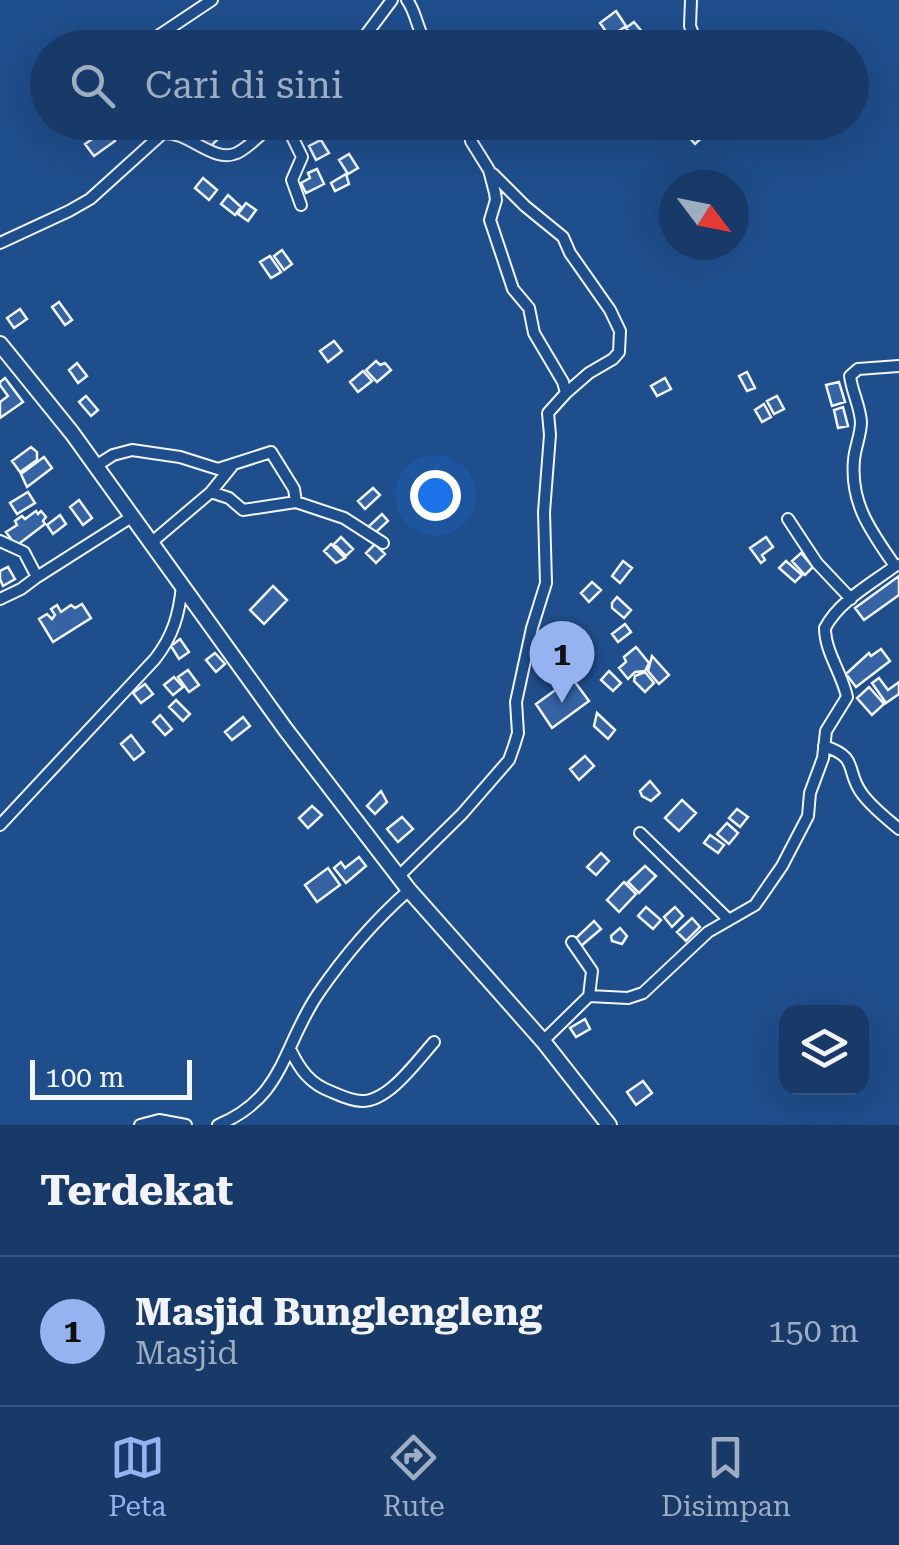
<!DOCTYPE html>
<html lang="id">
<style>
body{margin:0;font-family:"Roboto Serif",serif;background:#20416f;color:#f1f3f6}
.controls{position:absolute;right:30px;bottom:30px;display:grid;overflow:hidden;border-radius:20px;box-shadow:0 10px 40px #0002}
.controls button{width:90px;height:90px;display:grid;place-items:center;padding:0;border:0;border-bottom:2px solid #36547d;background:#173a69;color:#f1f3f6;font:50px sans-serif}
.compass{position:absolute;left:659px;top:170px;width:90px;height:90px;border-radius:50%;background:#173a69;box-shadow:0 10px 40px #0002;rotate:122deg}
.scale{position:absolute;left:30px;bottom:25px;width:162px;box-sizing:border-box;padding-left:10px;border:5px solid #f2f6ff;border-top:0;font-size:28px;line-height:35px;white-space:nowrap;color:#f2f6ff;-webkit-text-stroke:8px #1f4e8c;paint-order:stroke}
.you{position:absolute;left:435px;top:495px;width:35px;height:35px;margin:-25px;border:8px solid #fff;border-radius:50%;background:#1a73e8;box-shadow:0 0 0 15px #1a73e833}
.badge{display:grid;place-items:center;width:65px;height:65px;border-radius:50%;background:#95b2f1;color:#111;font-size:32px;font-weight:700}
.pin{position:absolute;translate:-50% -82px;filter:drop-shadow(0 2px 5px #0008)}
.pin::after{content:'';position:absolute;top:52px;width:35px;height:30px;background:inherit;clip-path:polygon(0 0,100% 0,50% 100%)}
.list{margin:0;padding:0;list-style:none}
h2{display:flex;justify-content:space-between;align-items:center;height:130px;margin:0;padding:0 40px;font-size:42px}
h2 small{font-size:32px;font-weight:400;color:#9eadc0}
.list li{display:grid;grid-template-columns:65px 1fr auto;gap:30px;align-items:center;box-sizing:border-box;height:150px;padding:0 40px;border-top:2px solid #36547d}
.list b{display:block;font-size:38px;white-space:nowrap}
.list p{margin:0;font-size:32px;white-space:nowrap;color:#9eadc0}
.list em{font-size:32px;font-style:normal;color:#9eadc0}
.icon{flex:none;width:55px;height:55px;fill:none;stroke:currentColor;stroke-width:2;stroke-linecap:round;stroke-linejoin:round}
.map{position:relative;flex:none;width:899px;height:1125px;overflow:hidden}
.search{position:absolute;background:#173a69;box-shadow:0 10px 40px #0002;left:30px;right:30px;top:30px;height:110px;display:flex;align-items:center;gap:25px;box-sizing:border-box;padding:0 35px;border-radius:55px;color:#9eadc0;font-size:38px}
.sheet{height:280px;background:#173a69}
nav{display:flex;justify-content:space-around;align-items:center;box-sizing:border-box;height:140px;border-top:2px solid #36547d;background:#173a69;font-size:28px;color:#9eadc0}
nav a{display:grid;justify-items:center;gap:5px}
nav .on{color:#95b2f1}
.map>svg:first-child{display:block}
.building{fill:#3563a3;stroke:#f2f6ff;stroke-width:2.5}
.lines{fill:none;stroke-linecap:round;stroke-linejoin:round}
.street-casing{stroke:#f2f6ff;stroke-width:14}
.secondary-casing{stroke:#f2f6ff;stroke-width:18}
.street{stroke:#1f4e8c;stroke-width:10}
.secondary{stroke:#1f4e8c;stroke-width:14}
</style>
<div class="map">
<svg width="899" height="1125" viewBox="0 0 899 1125">
<rect width="100%" height="100%" fill="#1f4e8c"/>
<!-- building -->
<path class="building" d="M 616,11 L 626,26 L 610,37 L 600,23 Z
M 634,22 L 644,34 L 636,40 L 626,28 Z
M 697,125 L 706,134 L 695,144 L 686,134 Z
M 209,126 L 220,137 L 209,148 L 199,137 Z
M 107,129 L 115,141 L 94,156 L 85,144 Z
M 321,140 L 329,153 L 316,160 L 309,146 Z
M 349,154 L 358,168 L 348,174 L 339,160 Z
M 317,169 L 324,184 L 306,193 L 301,183 L 310,178 L 308,173 Z
M 346,174 L 349,184 L 335,191 L 331,183 Z
M 203,178 L 217,190 L 209,200 L 195,188 Z
M 228,195 L 241,207 L 235,215 L 221,204 Z
M 246,203 L 256,210 L 248,221 L 238,214 Z
M 282,250 L 292,264 L 284,270 L 274,256 Z
M 270,256 L 281,272 L 271,278 L 260,262 Z
M 59,302 L 72,320 L 65,325 L 52,307 Z
M 20,309 L 27,319 L 14,328 L 7,318 Z
M 334,341 L 342,351 L 328,362 L 320,351 Z
M 376,361 L 380,365 L 385,363 L 391,370 L 377,382 L 366,370 Z
M 77,363 L 87,376 L 78,383 L 69,370 Z
M 363,371 L 372,381 L 358,392 L 350,382 Z
M 747,372 L 755,388 L 747,391 L 739,376 Z
M 5,378 L 23,402 L 0,418 L 0,402 L 8,396 L 0,385 L 0,382 Z
M 665,378 L 671,389 L 657,396 L 651,386 Z
M 839,382 L 845,402 L 832,406 L 826,385 Z
M 86,396 L 98,410 L 91,416 L 79,402 Z
M 777,396 L 784,409 L 774,414 L 767,401 Z
M 764,404 L 771,417 L 762,422 L 755,410 Z
M 843,407 L 848,426 L 838,428 L 834,410 Z
M 31,447 L 37,452 L 37,460 L 20,472 L 12,461 Z
M 44,457 L 52,468 L 27,487 L 21,474 Z
M 373,488 L 380,495 L 365,509 L 358,501 Z
M 28,492 L 35,503 L 17,514 L 10,503 Z
M 79,500 L 92,518 L 83,525 L 70,507 Z
M 36,511 L 38,514 L 41,511 L 46,517 L 43,521 L 45,524 L 16,546 L 6,532 L 17,525 L 15,521 L 22,516 L 25,519 Z
M 382,514 L 388,521 L 374,534 L 368,527 Z
M 60,515 L 66,524 L 53,534 L 47,525 Z
M 341,537 L 353,549 L 346,556 L 334,544 Z
M 766,537 L 773,547 L 762,555 L 765,560 L 761,563 L 750,548 Z
M 331,544 L 345,558 L 336,563 L 324,551 Z
M 375,544 L 385,554 L 376,563 L 366,553 Z
M 801,553 L 813,567 L 805,575 L 792,561 Z
M 623,561 L 632,568 L 620,583 L 612,576 Z
M 786,561 L 802,575 L 795,582 L 779,568 Z
M 8,567 L 15,579 L 3,586 L 0,579 L 0,571 Z
M 899,576 L 899,595 L 864,620 L 855,608 Z
M 592,582 L 601,590 L 589,602 L 581,593 Z
M 273,586 L 287,600 L 264,624 L 250,610 Z
M 617,597 L 631,610 L 624,618 L 612,608 L 612,603 Z
M 82,604 L 91,618 L 53,642 L 39,619 L 47,614 L 52,619 L 55,615 L 51,609 L 57,605 L 61,612 L 71,605 L 75,608 Z
M 625,624 L 631,632 L 618,642 L 612,634 Z
M 180,639 L 189,652 L 179,659 L 171,646 Z
M 636,647 L 649,663 L 645,671 L 635,672 L 628,679 L 619,668 L 626,662 L 624,657 Z
M 881,649 L 890,661 L 856,687 L 846,674 L 869,653 L 871,656 Z
M 215,653 L 225,664 L 216,672 L 206,660 Z
M 652,656 L 669,675 L 659,684 L 648,671 Z
M 188,670 L 199,685 L 189,692 L 178,677 Z
M 609,671 L 621,683 L 613,691 L 601,680 Z
M 645,672 L 654,683 L 645,692 L 634,681 L 635,676 Z
M 174,677 L 183,687 L 173,695 L 164,685 Z
M 572,678 L 589,701 L 552,728 L 536,704 Z
M 879,678 L 888,690 L 899,682 L 899,694 L 886,703 L 872,683 Z
M 145,684 L 153,694 L 141,703 L 133,693 Z
M 869,687 L 884,704 L 872,715 L 857,698 Z
M 176,700 L 190,714 L 183,721 L 169,707 Z
M 597,713 L 615,730 L 608,739 L 594,726 Z
M 160,715 L 172,729 L 165,735 L 153,722 Z
M 243,717 L 250,726 L 232,740 L 225,732 Z
M 131,735 L 144,752 L 134,760 L 121,744 Z
M 585,756 L 594,766 L 579,780 L 570,769 Z
M 650,781 L 660,793 L 651,801 L 642,796 L 640,791 Z
M 381,791 L 387,802 L 375,814 L 367,806 Z
M 682,800 L 696,813 L 679,831 L 665,818 Z
M 312,806 L 322,815 L 308,828 L 299,818 Z
M 737,809 L 748,817 L 740,827 L 729,818 Z
M 402,817 L 413,829 L 398,842 L 387,829 Z
M 727,823 L 738,833 L 729,844 L 717,834 Z
M 710,835 L 724,845 L 718,853 L 704,843 Z
M 601,853 L 609,861 L 596,875 L 587,867 Z
M 359,857 L 366,866 L 346,883 L 334,868 L 341,862 L 345,868 Z
M 645,866 L 656,876 L 639,893 L 628,882 Z
M 328,868 L 340,885 L 317,902 L 305,885 Z
M 624,882 L 636,894 L 619,912 L 607,900 Z
M 646,907 L 661,920 L 653,929 L 638,916 Z
M 675,907 L 683,916 L 672,927 L 664,917 Z
M 692,918 L 700,927 L 686,941 L 677,932 Z
M 594,921 L 601,929 L 581,946 L 575,939 Z
M 620,928 L 627,936 L 622,944 L 612,941 L 611,936 Z
M 585,1019 L 590,1029 L 576,1037 L 570,1028 Z
M 643,1081 L 652,1093 L 636,1105 L 627,1092 Z"/>
<g class="lines">
<defs>
<path id="street" d="M 407,0 C 417,13 417,32 429,48
M 691,0 L 690,26 L 698,47
M 140,48 L 212,0
M 356,48 L 392,0
M 285,122 L 302,157 L 292,180 L 301,205
M 189,139 L 202,122
M 493,174 L 525,206 L 563,237 L 570,253 L 610,310 L 620,331 L 619,352 L 613,359 L 589,373 L 566,393
M 0,243 L 69,211 L 90,199 L 163,133 C 189,131 213,164 237,153 C 251,146 263,132 274,122
M 96,466 L 113,455 L 132,450 L 180,457 L 218,469 L 271,452 L 294,489 L 296,502 L 344,518 L 383,543
M 211,492 L 229,498 L 243,510 L 296,502
M 788,519 L 817,563 L 851,599
M 0,541 L 24,552 L 37,577 L 21,589 L 0,599
M 152,542 L 211,492 L 232,466
M 895,566 C 871,531 850,504 854,460 C 855,447 861,435 861,422 C 860,406 852,392 850,376 L 858,369 L 899,366
M 37,577 L 133,516
M 824,746 C 861,758 844,771 863,795 C 873,808 886,818 899,829
M 0,825 L 155,659 C 173,636 179,615 182,586
M 640,833 L 728,919
M 399,876 L 462,814 L 509,760 L 514,746 L 518,733 L 516,702 L 532,628 L 546,583 L 544,512 L 550,435 L 548,413 L 566,393 L 563,382 L 534,333 L 529,308 L 513,289 L 490,220 L 496,200 L 495,193 L 489,170 L 471,141 L 468,122
M 572,942 L 592,971 L 589,996
M 543,1041 L 589,996 L 628,998 L 643,993 L 708,932 L 755,905 L 782,866 L 808,816 L 810,793 L 823,758 L 826,731 L 847,697 C 842,673 825,652 825,628 C 839,601 871,584 895,566 L 899,565
M 290,1049 C 300,1070 310,1084 332,1092 C 341,1096 352,1101 362,1101 C 389,1101 417,1061 434,1042
M 140,1125 L 159,1120 L 186,1125
M 218,1125 C 285,1097 282,1047 318,994 C 344,956 374,921 409,890"/>
<path id="secondary" d="M 0,344 L 72,433 L 286,730 L 409,890 L 543,1041 L 609,1125"/>
</defs>
<!-- street casing -->
<use href="#street" class="street-casing"/>
<!-- secondary casing -->
<use href="#secondary" class="secondary-casing"/>
<!-- street -->
<use href="#street" class="street"/>
<!-- secondary -->
<use href="#secondary" class="secondary"/>
</g>
</svg>
<div class="controls">
<button><svg class="icon" aria-label="layers" viewBox="0 0 24 24"><path d="M12 4l9 5-9 5-9-5zM3 14l9 5 9-5"/></svg></button>
</div>
<svg class="compass" viewBox="-18 -18 36 36"><path d="M0-13l5 13h-10z" fill="#e53935"/><path d="M0 13l5-13h-10z" fill="#9eadc0"/></svg>
<div class="scale">100 m</div>
<div class="you"></div>
<div class="pin badge" style="left:562px;top:703px">1</div>
<div class="search"><svg class="icon" aria-label="search" viewBox="0 0 24 24"><circle cx="10" cy="10" r="6"/><path d="M15 15l6 6"/></svg>Cari di sini</div>
</div>
<section class="sheet">
<h2>Terdekat<small></small></h2>
<ul class="list">
<li><span class="badge">1</span><div><b>Masjid Bunglengleng</b><p>Masjid</p></div><em>150 m</em></li>
</ul>
</section>
<nav>
<a class="on"><svg class="icon" aria-label="map" viewBox="0 0 24 24"><path d="M3 6l6-2 6 2 6-2v14l-6 2-6-2-6 2zM9 4v14M15 6v14"/></svg>Peta</a>
<a><svg class="icon" aria-label="directions" viewBox="0 0 24 24"><path d="M12 3l9 9-9 9-9-9zM9 14v-3h6M13 9l2 2-2 2"/></svg>Rute</a>
<a><svg class="icon" aria-label="saved" viewBox="0 0 24 24"><path d="M7 4h10v16l-5-4-5 4z"/></svg>Disimpan</a>
</nav>
